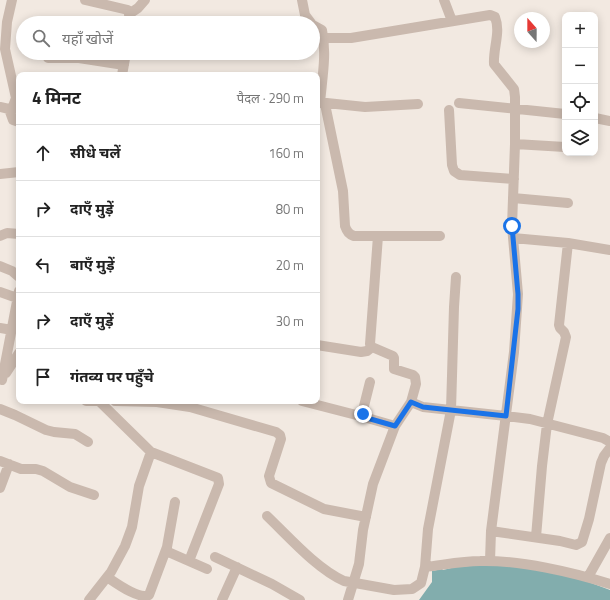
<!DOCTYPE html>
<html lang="hi">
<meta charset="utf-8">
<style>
body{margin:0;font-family:"Titillium Web","Noto Sans Devanagari",sans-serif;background:#f6f6f6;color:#222}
.controls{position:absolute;right:12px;top:12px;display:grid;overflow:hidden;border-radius:8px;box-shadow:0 2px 10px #0003}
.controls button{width:36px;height:36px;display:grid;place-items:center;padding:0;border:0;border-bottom:1px solid #e0e0e0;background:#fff;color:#222;font:20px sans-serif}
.compass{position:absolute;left:514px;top:12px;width:36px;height:36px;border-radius:50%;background:#fff;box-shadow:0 2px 10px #0003;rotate:339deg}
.stop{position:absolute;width:12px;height:12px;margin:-9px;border:3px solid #1a73e8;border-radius:50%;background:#fff}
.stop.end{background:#1a73e8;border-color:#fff;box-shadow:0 1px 4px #0008}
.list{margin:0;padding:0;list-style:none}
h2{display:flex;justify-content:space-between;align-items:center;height:52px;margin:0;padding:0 16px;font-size:17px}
h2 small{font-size:13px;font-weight:400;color:#767676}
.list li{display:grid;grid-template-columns:26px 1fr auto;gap:12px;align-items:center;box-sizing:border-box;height:56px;padding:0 16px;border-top:1px solid #e0e0e0}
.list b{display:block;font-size:15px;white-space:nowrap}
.list em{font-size:13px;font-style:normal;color:#767676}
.icon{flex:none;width:22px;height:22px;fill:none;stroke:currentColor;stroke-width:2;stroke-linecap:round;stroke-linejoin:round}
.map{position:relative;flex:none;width:610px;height:600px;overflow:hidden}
.search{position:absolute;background:#fff;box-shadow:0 2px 10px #0003;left:16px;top:16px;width:304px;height:44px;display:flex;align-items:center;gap:10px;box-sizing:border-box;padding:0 14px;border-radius:22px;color:#767676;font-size:15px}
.panel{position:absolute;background:#fff;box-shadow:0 2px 10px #0003;left:16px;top:72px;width:304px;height:332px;border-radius:8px}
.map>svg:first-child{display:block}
.water{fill:#82adad}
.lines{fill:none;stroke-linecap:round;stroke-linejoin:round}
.minor{stroke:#cab9ae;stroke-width:10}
.route{stroke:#1a73e8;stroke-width:5}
</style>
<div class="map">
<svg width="610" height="600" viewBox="0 0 610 600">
<rect width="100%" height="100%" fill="#f2e9e1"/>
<!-- water -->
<path class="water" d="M 497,564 L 567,574 L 610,590 L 610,600 L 419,600 L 432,582 L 432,571 L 442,569 L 443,570 L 455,567 Z"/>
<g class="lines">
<!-- minor -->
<path class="minor" d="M 85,0 L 128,10 L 130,19 L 130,23
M 302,0 L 305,15 L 311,23
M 444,0 L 452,21
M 129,14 L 138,8 L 145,0
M 313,25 L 322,30 C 327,54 322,79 320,103
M 323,38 L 351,38 L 490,15 L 495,17 C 501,32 493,48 494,64 L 514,89 L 515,97 L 515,144 L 512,226 L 518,294 L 514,352 L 491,531 L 490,561
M 48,58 L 79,58 L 124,65
M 122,75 L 126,53
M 317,102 L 365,107 L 418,104
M 459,103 L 565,114
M 325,104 L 343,191 L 345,226 C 347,232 349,234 354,236 L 440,236
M 0,107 L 9,109 L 13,120 L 19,122
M 449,110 L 452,165 L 454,171 L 460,175 L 514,179
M 11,112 L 16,98 L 5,49 L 7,22 L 12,0
M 595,118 L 610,121
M 515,144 L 565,147
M 0,174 L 19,172
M 513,198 L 568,203
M 0,236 L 7,233 L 19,234
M 513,238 L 568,243 L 610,250
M 0,266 L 12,271 L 19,277
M 0,292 L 17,298
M 0,328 L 12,330
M 317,345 L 361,352 L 367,351 L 372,347
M 6,373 L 19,353
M 2,380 L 19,291
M 370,382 L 363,410 L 364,417 L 395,426
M 86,401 L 98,401
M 99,401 L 151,452 L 218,478 L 219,484 L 189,561
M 115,401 L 157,402 L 190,407 L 276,432 L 280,435 L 281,439 L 269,476 L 271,483 L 324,509 L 366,517
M 302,401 L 364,417
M 411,402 L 423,407 L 506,416 L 530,419 L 603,438 L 610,442
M 0,409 L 15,415 L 46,430 L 54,432 L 75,434 L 88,442
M 0,461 L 21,469 L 36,469 L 43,471 L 70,487 L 94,495
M 0,488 L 9,464
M 267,516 C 289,537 317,569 344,581 L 394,590 L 412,589 L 421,583 L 425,567 L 428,529 L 451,410 L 454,307 L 456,277
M 491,531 L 560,541 L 576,545 L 582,542 L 589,519 L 601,463 L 604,456 L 610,448
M 536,537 L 542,466 L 547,424 L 566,337 L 564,332 L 560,328 L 559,325 L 568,243
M 166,551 L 207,569
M 215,557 L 272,584 L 300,600
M 425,567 C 443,565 462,561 480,561 C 520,560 572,572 610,584
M 107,577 C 116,583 139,600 149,595 L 167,547 L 175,502
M 588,577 L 610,538
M 89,600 L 111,572 L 125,546 L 132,527 L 139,486 L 151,452
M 222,600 L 237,567
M 348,600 L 359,564 L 363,530 L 373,484 L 395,426 L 411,402 L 416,384 L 415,377 L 413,375 L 394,369 L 394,358 L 393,356 L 372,347 L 370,344 L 378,236"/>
</g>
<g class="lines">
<!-- route -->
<path class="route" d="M 363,414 L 364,417 L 367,418 L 395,426 L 411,402 L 423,407 L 506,416 L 518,309 L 518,294 L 512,226"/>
</g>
</svg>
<div class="controls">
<button>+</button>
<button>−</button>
<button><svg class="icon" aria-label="locate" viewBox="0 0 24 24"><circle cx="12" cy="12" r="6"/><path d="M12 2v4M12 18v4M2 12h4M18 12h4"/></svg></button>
<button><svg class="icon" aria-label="layers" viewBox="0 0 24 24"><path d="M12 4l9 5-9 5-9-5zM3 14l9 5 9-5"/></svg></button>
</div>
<svg class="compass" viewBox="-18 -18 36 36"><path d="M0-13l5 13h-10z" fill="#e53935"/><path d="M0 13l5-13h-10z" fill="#767676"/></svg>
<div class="stop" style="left:512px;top:226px"></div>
<div class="stop end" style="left:363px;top:414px"></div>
<div class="search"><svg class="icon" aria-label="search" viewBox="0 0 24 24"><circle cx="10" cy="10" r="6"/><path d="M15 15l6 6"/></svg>यहाँ खोजें</div>
<section class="panel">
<h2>4 मिनट<small>पैदल · 290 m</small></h2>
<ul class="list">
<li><svg class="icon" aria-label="ahead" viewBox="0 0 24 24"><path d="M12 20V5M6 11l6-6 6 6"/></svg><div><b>सीधे चलें</b></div><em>160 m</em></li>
<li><svg class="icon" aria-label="right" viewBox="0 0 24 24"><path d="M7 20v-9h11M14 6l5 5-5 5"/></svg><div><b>दाएँ मुड़ें</b></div><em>80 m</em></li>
<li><svg class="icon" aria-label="left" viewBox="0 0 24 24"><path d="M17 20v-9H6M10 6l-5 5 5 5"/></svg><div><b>बाएँ मुड़ें</b></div><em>20 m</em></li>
<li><svg class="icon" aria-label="right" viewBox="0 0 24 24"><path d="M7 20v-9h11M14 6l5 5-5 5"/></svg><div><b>दाएँ मुड़ें</b></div><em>30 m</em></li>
<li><svg class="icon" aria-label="arrive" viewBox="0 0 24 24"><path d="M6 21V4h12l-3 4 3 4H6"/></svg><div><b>गंतव्य पर पहुँचे</b></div></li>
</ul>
</section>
</div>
